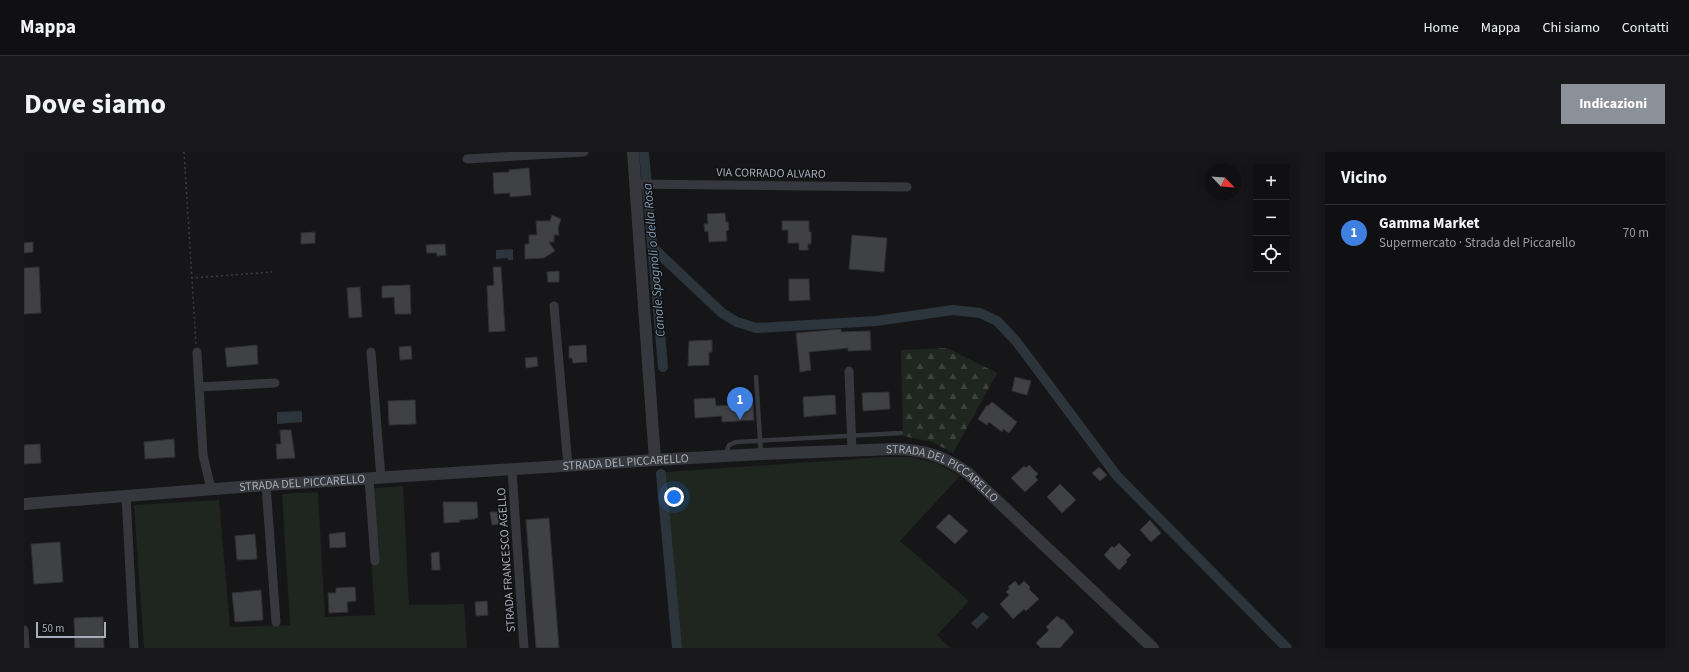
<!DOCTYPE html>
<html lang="it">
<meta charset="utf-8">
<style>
body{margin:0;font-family:"Source Sans 3",sans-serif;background:#19191b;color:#f1f3f6}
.controls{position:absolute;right:12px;top:12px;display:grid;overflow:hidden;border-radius:0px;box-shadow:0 2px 10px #0003}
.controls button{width:36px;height:36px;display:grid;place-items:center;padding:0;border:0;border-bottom:1px solid #303032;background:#101012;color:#f1f3f6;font:20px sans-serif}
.compass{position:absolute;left:1181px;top:12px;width:36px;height:36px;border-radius:50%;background:#101012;box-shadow:0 2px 10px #0003;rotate:115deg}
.scale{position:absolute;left:12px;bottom:10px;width:70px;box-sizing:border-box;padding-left:4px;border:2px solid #a8adb8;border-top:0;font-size:11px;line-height:14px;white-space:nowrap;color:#a8adb8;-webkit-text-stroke:3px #111113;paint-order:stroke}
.you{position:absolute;left:650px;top:345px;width:14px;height:14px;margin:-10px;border:3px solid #fff;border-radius:50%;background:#1a73e8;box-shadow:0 0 0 6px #1a73e833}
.badge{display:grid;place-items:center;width:26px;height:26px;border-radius:50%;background:#8c9099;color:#fff;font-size:13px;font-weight:700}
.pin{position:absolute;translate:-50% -33px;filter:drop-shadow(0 1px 2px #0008)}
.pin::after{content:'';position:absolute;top:21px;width:14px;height:12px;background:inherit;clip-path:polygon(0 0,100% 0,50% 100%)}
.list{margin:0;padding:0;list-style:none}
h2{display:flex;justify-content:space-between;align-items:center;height:52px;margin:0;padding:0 16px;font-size:17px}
h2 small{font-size:13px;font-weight:400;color:#9c9d9f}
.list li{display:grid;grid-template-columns:26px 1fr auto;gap:12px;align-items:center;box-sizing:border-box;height:56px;padding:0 16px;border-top:1px solid #303032}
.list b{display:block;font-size:15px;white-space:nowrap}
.list p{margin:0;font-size:13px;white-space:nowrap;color:#9c9d9f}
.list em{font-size:13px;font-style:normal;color:#9c9d9f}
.icon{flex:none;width:22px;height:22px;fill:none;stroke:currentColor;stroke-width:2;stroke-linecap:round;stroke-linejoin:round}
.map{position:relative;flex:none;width:1277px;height:496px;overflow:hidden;border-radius:0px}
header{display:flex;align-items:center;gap:24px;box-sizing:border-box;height:56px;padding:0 20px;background:#101012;border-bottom:1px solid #303032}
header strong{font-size:19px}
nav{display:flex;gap:22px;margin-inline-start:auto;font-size:14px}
.intro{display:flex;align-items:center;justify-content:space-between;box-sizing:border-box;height:96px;padding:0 24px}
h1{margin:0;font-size:28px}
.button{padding:10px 18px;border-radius:0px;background:#8c9099;color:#fff;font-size:14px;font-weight:700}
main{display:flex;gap:24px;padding:0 24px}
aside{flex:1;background:#101012;border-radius:0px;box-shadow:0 2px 10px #0003}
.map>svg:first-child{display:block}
.green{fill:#1e261f}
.forest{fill:url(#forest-firs)}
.water{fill:#2c353c}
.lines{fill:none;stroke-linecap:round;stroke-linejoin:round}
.canal{stroke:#2c353c;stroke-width:10}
.building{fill:#404145;stroke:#303034}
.path{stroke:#3d3f44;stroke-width:1.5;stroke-dasharray:2 3;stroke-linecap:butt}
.service{stroke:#37383d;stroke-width:4.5}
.minor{stroke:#37383d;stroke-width:9}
.tertiary{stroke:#37383d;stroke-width:12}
.labels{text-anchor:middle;stroke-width:3;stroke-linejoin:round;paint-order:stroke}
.street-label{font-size:12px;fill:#a8adb8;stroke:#111113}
.water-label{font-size:13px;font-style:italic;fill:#7f9bb3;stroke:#111113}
</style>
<header>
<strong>Mappa</strong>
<nav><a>Home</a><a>Mappa</a><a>Chi siamo</a><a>Contatti</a></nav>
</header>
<div class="intro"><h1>Dove siamo</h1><a class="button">Indicazioni</a></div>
<main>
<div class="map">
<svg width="1277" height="496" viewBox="0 0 1277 496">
<defs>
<pattern id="forest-firs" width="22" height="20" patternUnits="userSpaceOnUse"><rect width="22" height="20" fill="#1e261f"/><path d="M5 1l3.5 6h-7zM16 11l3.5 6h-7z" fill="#3c433d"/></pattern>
</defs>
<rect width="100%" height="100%" fill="#161618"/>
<!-- green -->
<path class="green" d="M 861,305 L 887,305 L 912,311 L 936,324 L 876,389 L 945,449 L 913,483 L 926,496 L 657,496 L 642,320 Z
M 379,334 L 385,453 L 440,452 L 443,496 L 120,496 L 110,353 L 195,348 L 206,475 L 266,473 L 258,342 L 294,340 L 301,465 L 351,463 L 342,337 Z"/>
<!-- forest -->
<path class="forest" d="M 923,196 L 973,221 L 929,301 L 908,290 L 879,284 L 877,198 Z"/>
<!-- water -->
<path class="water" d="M 489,97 L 489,108 L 484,108 L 484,106 L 472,107 L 472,98 Z
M 278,259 L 278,270 L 253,272 L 253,260 Z
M 959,460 L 965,465 L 953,477 L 947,471 Z"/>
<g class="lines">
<!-- canal -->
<path class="canal" d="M 620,0 L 639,215
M 628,95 L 698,161 L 713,170 L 732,176 L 852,169 L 929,158 L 956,161 L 973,169 L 992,189 L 1093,324 L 1263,496
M 637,322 L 653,496"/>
</g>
<!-- building -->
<path class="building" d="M 505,16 L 507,43 L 486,45 L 486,41 L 470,42 L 469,21 L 485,20 L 485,18 Z
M 701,61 L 702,70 L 704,70 L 705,78 L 702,79 L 703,89 L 685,90 L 684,79 L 681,80 L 680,72 L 684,72 L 683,62 Z
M 528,63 L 537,67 L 534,76 L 535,83 L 530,83 L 530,90 L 525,90 L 531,99 L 520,106 L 501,107 L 501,92 L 505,92 L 505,83 L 513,83 L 512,69 L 526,69 Z
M 758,69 L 785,69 L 785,80 L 787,80 L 787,92 L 784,92 L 784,98 L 775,98 L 775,91 L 764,91 L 764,78 L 758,78 Z
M 291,80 L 291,91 L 277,92 L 277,81 Z
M 828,83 L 863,86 L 860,120 L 825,117 Z
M 9,90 L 9,100 L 0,101 L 0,91 Z
M 421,92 L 422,103 L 413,104 L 413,101 L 403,101 L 402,93 Z
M 15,115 L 17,161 L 0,162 L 0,116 Z
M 469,115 L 477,115 L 481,179 L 465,180 L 463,134 L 470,133 Z
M 535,119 L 535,130 L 524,130 L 523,120 Z
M 765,127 L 785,127 L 786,148 L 765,149 Z
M 386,133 L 387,162 L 371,162 L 370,145 L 358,146 L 358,134 Z
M 336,135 L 338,165 L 325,166 L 323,136 Z
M 817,177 L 817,180 L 846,179 L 847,198 L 824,199 L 824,196 L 785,200 L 787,218 L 776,220 L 772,181 Z
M 688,188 L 688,200 L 685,200 L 685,213 L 664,214 L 665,189 Z
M 233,193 L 234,212 L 203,215 L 201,196 Z
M 562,193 L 563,210 L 549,211 L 548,206 L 545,206 L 545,194 Z
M 387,194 L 388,207 L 376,208 L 375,195 Z
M 513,205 L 514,214 L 502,216 L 501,206 Z
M 991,225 L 1007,229 L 1003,243 L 988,239 Z
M 865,240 L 866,257 L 839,259 L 838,241 Z
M 811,243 L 812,262 L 780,265 L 779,245 Z
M 691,246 L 692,254 L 729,252 L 730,268 L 698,270 L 698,264 L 671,266 L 670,247 Z
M 391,248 L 392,272 L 365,273 L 364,249 Z
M 968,250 L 993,270 L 985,281 L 979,277 L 978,280 L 965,270 L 963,273 L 954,267 L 963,253 L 964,254 Z
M 256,278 L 267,278 L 271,306 L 253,307 L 252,292 L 257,292 Z
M 150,287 L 151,305 L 121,307 L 120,290 Z
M 16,292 L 17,311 L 0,312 L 0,293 Z
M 1005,313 L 1014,322 L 1011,325 L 1014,328 L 1001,340 L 987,326 L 1000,314 L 1002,316 Z
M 1075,315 L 1083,323 L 1076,329 L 1068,321 Z
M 1036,332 L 1052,348 L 1038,361 L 1023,345 Z
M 419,350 L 453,350 L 454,366 L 451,366 L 451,367 L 435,368 L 436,370 L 420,371 Z
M 466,360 L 474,360 L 475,372 L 468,373 Z
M 925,362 L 944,379 L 931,392 L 912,375 Z
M 525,366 L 535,496 L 512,496 L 502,368 Z
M 1126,368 L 1137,381 L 1127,390 L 1116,378 Z
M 321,380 L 322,395 L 306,396 L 305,382 Z
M 231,382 L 233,407 L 213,408 L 211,384 Z
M 36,390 L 39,430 L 10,432 L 7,392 Z
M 1095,391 L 1107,403 L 1102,408 L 1103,410 L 1095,418 L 1080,403 L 1088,394 L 1090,396 Z
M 415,400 L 416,418 L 408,418 L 407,401 Z
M 991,429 L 995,434 L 1000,429 L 1006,435 L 1005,437 L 1015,447 L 1002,459 L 1000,457 L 989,467 L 976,452 L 985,443 L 982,440 L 986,436 L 984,435 Z
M 331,435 L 332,449 L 323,450 L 324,460 L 305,461 L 304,441 L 312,441 L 312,436 Z
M 237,438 L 239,468 L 211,470 L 208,441 Z
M 463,449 L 464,463 L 452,464 L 451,450 Z
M 1033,464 L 1038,468 L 1039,467 L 1050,480 L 1036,496 L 1017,496 L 1012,491 L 1025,478 L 1022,475 Z
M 79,465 L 80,496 L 51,496 L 50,466 Z"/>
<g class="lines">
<!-- path -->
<path class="path" d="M 160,0 L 172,192
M 167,126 L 248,120"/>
<!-- service -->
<path class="service" d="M 732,225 L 737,302
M 701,303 L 705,293 L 712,290 L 877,281"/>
<!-- minor -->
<path class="minor" d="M 443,7 L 560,0
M 611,32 L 883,35
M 530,154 L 544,314
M 173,200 L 179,303 L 187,337
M 347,200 L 357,326
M 825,219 L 828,299
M 175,235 L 251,231
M 488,318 L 500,496
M 345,327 L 351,409
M 242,333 L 252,470
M 102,343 L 110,496
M 0,478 L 1,496"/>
<!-- tertiary -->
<g class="tertiary">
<path d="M 609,0 L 631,308"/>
<path id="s1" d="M 0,352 L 242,333 L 631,308 L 737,302 L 870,297 C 897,297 923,305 945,322 L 1129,496"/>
</g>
</g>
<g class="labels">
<!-- street labels -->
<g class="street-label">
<text transform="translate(747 21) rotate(1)" y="4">VIA CORRADO ALVARO</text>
<text dy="4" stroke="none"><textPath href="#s1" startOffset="603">STRADA DEL PICCARELLO</textPath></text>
<text dy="4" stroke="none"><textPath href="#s1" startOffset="927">STRADA DEL PICCARELLO</textPath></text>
<text dy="4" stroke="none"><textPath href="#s1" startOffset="279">STRADA DEL PICCARELLO</textPath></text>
<text transform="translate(482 408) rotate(-94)" y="4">STRADA FRANCESCO AGELLO</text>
</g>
<!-- water labels -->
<g class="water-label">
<text transform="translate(629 108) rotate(-95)" y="5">Canale Spagnoli o della Rosa</text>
</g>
</g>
</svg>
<div class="controls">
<button>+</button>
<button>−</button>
<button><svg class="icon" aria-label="locate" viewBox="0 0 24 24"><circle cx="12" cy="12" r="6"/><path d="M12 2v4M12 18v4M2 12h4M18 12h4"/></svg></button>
</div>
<svg class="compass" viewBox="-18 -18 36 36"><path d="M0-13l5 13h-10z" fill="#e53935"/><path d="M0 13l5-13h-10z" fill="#9c9d9f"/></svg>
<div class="scale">50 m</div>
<div class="you"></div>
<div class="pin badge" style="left:716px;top:268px;background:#3f7fe0">1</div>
</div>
<aside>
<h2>Vicino<small></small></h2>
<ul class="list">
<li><span class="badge" style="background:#3f7fe0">1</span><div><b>Gamma Market</b><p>Supermercato · Strada del Piccarello</p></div><em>70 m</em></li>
</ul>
</aside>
</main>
